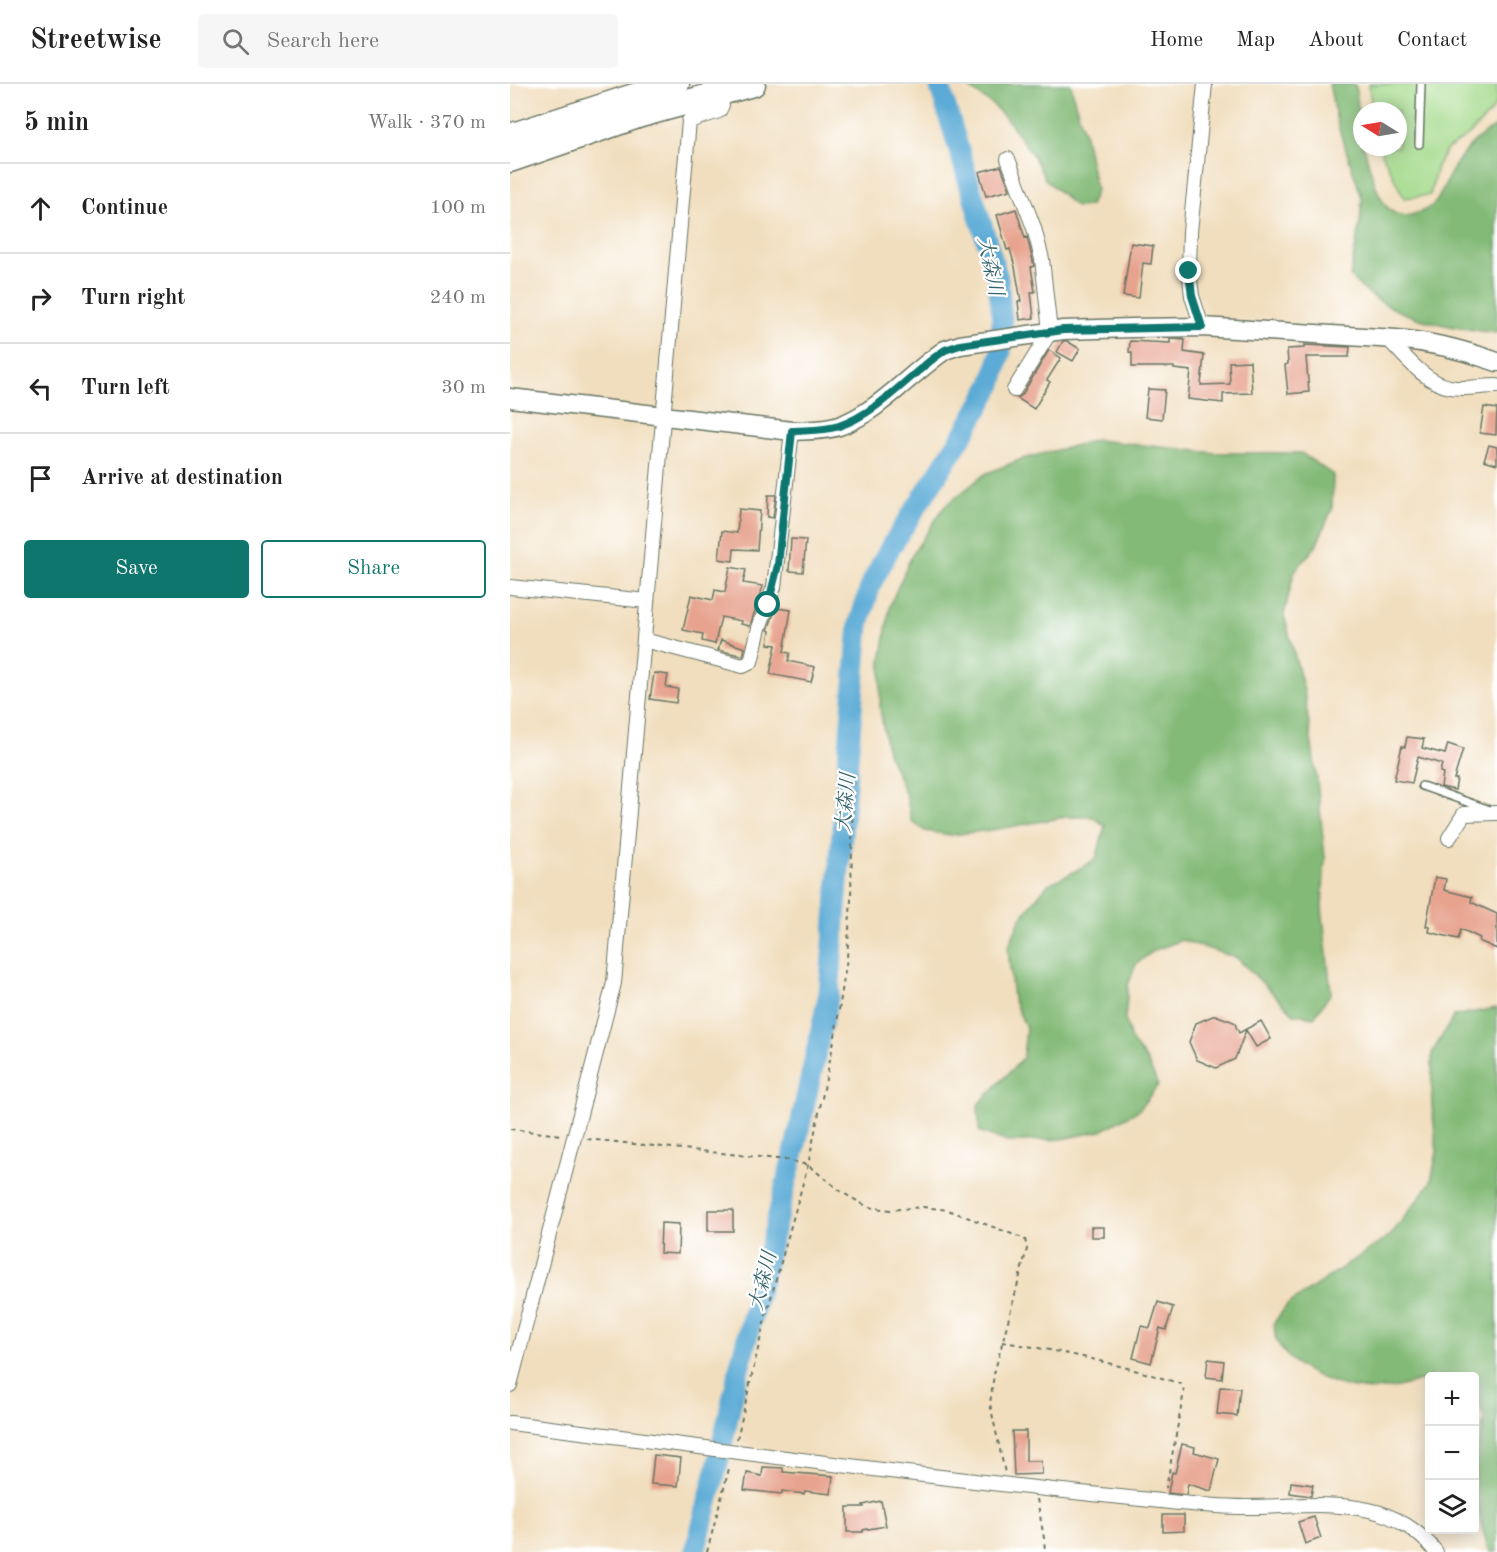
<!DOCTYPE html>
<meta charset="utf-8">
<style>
body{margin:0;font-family:"Old Standard TT","Noto Serif JP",serif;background:#f6f6f6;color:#222}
.controls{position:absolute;right:18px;bottom:18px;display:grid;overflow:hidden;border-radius:6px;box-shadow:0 3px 15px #0003}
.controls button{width:54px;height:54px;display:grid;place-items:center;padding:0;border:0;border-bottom:2px solid #e0e0e0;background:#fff;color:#222;font:30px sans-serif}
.compass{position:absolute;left:843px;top:18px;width:54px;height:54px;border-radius:50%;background:#fff;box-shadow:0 3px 15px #0003;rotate:281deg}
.stop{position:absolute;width:18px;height:18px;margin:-14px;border:4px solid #0f766e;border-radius:50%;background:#fff}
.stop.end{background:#0f766e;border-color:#fff;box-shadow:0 2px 6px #0008}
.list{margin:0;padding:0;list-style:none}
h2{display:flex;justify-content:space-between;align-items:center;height:78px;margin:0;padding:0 24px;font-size:26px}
h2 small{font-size:20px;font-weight:400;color:#767676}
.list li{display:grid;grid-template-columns:39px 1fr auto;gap:18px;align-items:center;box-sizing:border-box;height:90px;padding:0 24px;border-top:2px solid #e0e0e0}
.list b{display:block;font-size:22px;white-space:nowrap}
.list em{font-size:20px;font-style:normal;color:#767676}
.actions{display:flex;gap:12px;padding:18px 24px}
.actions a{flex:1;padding:14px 0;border:2px solid #0f766e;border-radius:6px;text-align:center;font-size:21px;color:#0f766e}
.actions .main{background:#0f766e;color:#fff}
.icon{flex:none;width:33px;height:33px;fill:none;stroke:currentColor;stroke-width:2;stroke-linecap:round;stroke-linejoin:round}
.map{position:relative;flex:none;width:987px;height:1468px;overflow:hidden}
header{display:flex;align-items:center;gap:36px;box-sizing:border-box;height:84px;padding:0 30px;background:#fff;border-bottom:2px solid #e0e0e0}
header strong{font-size:28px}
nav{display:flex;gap:33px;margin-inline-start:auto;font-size:21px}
.search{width:420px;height:54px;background:#f6f6f6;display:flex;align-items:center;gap:15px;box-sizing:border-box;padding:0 21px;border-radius:6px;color:#767676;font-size:22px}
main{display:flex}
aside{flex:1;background:#fff}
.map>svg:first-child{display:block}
.green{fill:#a4da8b;stroke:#628c60;stroke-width:1.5}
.forest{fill:#83ba77;stroke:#517c56;stroke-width:1.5}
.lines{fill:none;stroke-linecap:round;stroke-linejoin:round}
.river{stroke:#5cabd6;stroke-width:21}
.building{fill:#e7a38e}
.lane-casing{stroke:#687564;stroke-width:10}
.street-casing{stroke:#687564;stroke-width:16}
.secondary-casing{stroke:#687564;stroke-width:21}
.highway-casing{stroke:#687564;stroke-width:27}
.path{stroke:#687564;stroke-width:2;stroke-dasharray:4.5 4.5;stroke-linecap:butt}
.lane{stroke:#fff;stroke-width:7}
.street{stroke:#fff;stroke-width:14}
.secondary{stroke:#fff;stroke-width:18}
.highway{stroke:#fff;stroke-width:24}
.route{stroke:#0f766e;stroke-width:8}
.labels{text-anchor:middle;stroke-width:4.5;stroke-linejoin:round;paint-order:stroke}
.water-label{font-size:20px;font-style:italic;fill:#34646d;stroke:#fff}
</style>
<header>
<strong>Streetwise</strong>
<div class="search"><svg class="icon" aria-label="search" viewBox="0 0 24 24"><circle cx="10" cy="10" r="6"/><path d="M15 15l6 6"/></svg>Search here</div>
<nav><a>Home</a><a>Map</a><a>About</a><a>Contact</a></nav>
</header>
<main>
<aside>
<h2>5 min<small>Walk · 370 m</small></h2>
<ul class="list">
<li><svg class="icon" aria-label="ahead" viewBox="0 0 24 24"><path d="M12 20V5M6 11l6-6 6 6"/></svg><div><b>Continue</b></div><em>100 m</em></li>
<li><svg class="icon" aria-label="right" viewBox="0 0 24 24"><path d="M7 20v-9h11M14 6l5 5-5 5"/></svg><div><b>Turn right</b></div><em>240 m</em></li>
<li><svg class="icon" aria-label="left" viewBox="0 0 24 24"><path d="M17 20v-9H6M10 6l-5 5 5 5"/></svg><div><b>Turn left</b></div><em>30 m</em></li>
<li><svg class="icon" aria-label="arrive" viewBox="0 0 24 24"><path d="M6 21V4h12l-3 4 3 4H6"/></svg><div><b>Arrive at destination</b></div></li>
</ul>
<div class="actions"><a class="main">Save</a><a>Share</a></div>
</aside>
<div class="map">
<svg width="987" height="1468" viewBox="0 0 987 1468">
<rect width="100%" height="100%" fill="#fff"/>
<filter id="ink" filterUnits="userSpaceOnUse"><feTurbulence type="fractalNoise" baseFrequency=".0167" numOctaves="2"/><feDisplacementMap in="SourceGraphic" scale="12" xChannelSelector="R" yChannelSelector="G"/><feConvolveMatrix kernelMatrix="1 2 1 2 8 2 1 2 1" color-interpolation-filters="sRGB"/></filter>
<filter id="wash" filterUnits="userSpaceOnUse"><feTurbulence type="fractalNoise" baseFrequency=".008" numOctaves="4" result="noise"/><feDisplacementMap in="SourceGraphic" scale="24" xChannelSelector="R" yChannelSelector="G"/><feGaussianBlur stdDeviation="1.35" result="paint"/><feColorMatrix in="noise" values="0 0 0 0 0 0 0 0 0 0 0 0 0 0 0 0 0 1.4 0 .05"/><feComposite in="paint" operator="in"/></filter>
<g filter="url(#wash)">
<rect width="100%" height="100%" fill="#f1debe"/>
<!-- green -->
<path class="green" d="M 859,0 L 985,0 L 987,2 L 987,17 L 982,27 L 959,51 L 937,65 L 927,82 L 920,111 L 894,114 L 869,63 L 888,63 L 888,27 L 862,27 Z"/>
<!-- forest -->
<path class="forest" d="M 454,0 L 561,0 L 565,19 L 574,47 L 586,106 L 580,122 L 566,123 L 535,95 L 524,73 L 500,39 L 483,21 Z
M 819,0 L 844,0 L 846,3 L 852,63 L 854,63 C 861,85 869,139 901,131 C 910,128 918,126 925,119 C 931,112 934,102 938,94 C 951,70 962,55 987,42 L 987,249 C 934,242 877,235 840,192 L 850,139 L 852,114 L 828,42 Z
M 587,356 L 705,369 L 791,369 L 823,391 L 822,425 L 806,462 L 784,488 L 774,531 L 794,607 L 807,696 L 815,774 L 812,823 L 821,909 L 804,933 L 784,930 L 727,874 L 672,856 L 645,866 L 626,880 L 618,901 L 615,935 L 621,956 L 637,977 L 648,1001 L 629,1026 L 591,1047 L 551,1055 L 497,1058 L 469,1047 L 468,1021 L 513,974 L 516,944 L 503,915 L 498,864 L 511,834 L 538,800 L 560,790 L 586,775 L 595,742 L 583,733 L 556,733 L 488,745 L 441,751 L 415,747 L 401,736 L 397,714 L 377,667 L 370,624 L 371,578 L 380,521 L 402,471 L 434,423 L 475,390 L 512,375 Z
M 987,924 L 987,1468 L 981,1468 L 977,1462 L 965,1415 L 965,1372 L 975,1335 L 965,1310 L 964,1292 L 920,1292 L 919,1295 C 904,1298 889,1304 874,1305 C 839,1309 783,1290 767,1257 C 764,1252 765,1245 764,1239 L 777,1221 L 881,1151 L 921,1098 L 927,1068 L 922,1022 L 922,969 L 944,932 Z"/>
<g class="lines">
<!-- river -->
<path class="river" d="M 185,1468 L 207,1383 L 228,1289 L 286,1060 L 319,909 L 349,540 L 361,500 L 380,464 L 456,346 L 482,300 L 491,267 L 492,235 L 488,194 L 429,0"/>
</g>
<g id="blocks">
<!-- building -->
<path class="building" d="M 491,82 L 500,106 L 476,112 L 469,88 Z
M 506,125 L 515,154 L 517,153 L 523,177 L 524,182 L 521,183 L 525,208 L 521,208 L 524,234 L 510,236 L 508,217 L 511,217 L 505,183 L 500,165 L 497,166 L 487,131 Z
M 621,159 L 643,162 L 641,180 L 633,179 L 629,214 L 613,212 Z
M 660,255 L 675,256 L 674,268 L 694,271 L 691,301 L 720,300 L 719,278 L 740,277 L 742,309 L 713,310 L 713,319 L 678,315 L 681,287 L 664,285 L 664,283 L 622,283 L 622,269 L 619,268 L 620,257 L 660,259 Z
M 553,257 L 557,257 L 570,265 L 563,277 L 547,268 Z
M 794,261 L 840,263 L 839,273 L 796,273 L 799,308 L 778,310 L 775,281 L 778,280 L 777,265 L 794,264 Z
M 539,266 L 551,274 L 537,296 L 540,298 L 524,325 L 507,314 L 512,311 Z
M 638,305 L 655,306 L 652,335 L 635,333 Z
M 974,323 L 987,325 L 986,351 L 970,349 Z
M 979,361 L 987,363 L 987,380 L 974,376 Z
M 258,411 L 266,411 L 263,434 L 257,433 Z
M 229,425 L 250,427 L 247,466 L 224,465 L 223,477 L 209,475 L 212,447 L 227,449 Z
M 281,455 L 296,456 L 293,488 L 279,487 Z
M 220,483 L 236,486 L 233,499 L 253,502 L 240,542 L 231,540 L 232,537 L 211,533 L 205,560 L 192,557 L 193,550 L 173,546 L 181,511 L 203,516 L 205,506 L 215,508 Z
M 266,524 L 281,526 L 274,568 L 280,569 L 278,577 L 305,583 L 301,598 L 260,590 L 266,561 L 258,560 L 260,547 L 258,546 Z
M 211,556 L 235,564 L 233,572 L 208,566 Z
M 144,589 L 158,591 L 156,603 L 168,605 L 166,619 L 140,615 Z
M 897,653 L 914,655 L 912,664 L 935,670 L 938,660 L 953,665 L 944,695 L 947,695 L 945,706 L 931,703 L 933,689 L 930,688 L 932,680 L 908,673 L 902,699 L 884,696 L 892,662 L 895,663 Z
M 925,793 L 936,795 L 934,806 L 962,813 L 961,818 L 987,830 L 987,865 L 969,857 L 970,854 L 951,845 L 948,855 L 919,848 L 920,843 L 916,842 Z
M 705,931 L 724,938 L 729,949 L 751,937 L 761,955 L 746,963 L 736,946 L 725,975 L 706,984 L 687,976 L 679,958 L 686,939 Z
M 198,1126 L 223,1126 L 223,1147 L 198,1147 Z
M 151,1139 L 169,1140 L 168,1170 L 150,1169 Z
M 581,1143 L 594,1143 L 594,1153 L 581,1153 Z
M 648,1218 L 663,1223 L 656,1246 L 650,1244 L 641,1279 L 623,1274 L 631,1242 L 640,1244 Z
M 698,1275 L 714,1277 L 712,1295 L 696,1293 Z
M 710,1303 L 730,1304 L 727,1332 L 707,1330 Z
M 502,1347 L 516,1347 L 516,1377 L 531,1377 L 532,1390 L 504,1391 Z
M 672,1360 L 685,1363 L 684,1368 L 709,1375 L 701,1407 L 678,1400 L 676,1411 L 658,1409 L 662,1388 L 665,1389 Z
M 144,1371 L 171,1374 L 168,1402 L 141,1400 Z
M 253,1383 L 273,1384 L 273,1388 L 323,1392 L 321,1410 L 295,1407 L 294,1410 L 272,1407 L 272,1410 L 234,1406 L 237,1389 L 252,1392 Z
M 781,1398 L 803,1401 L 801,1412 L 780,1409 Z
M 371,1417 L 376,1442 L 353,1446 L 353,1448 L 337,1448 L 337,1423 L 354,1423 L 353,1421 Z
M 653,1431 L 674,1431 L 674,1447 L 653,1448 Z
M 804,1433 L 811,1454 L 795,1460 L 788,1438 Z"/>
</g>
</g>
<g filter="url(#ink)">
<use href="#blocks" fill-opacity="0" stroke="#687564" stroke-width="1.5"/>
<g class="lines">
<defs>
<path id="lane" d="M 909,60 L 911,0
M 912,702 L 977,725"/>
<path id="street" d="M 498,75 L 524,144 L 532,175 L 540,248 L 504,306
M 692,243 L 682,212 L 679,187 L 680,148 L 695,0
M 877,254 C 895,272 914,298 940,303 C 954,306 972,302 987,302
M 0,503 L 137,517
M 134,556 L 233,582 L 241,578 L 249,544 L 264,503 L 282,347
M 939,754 L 954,730 L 987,729
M 0,1301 L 104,899 L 179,37 L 209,27 L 212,21
M 0,1339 C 217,1366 433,1396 651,1417 C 679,1420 708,1423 736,1423 C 778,1423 818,1417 859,1426 C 884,1431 911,1448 926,1468"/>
<path id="secondary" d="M 0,314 L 282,347 C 298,346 314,347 329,342 C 367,329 401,289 435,266 L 450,261 L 553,246 L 623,244 L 692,243 L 886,255 C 921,258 954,266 987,278"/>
<path id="highway" d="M 0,52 L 124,12 L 167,0
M 0,76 L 131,31 L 243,0"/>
</defs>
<!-- lane casing -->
<use href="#lane" class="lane-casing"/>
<!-- street casing -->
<use href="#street" class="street-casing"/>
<!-- secondary casing -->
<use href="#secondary" class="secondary-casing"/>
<!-- highway casing -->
<use href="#highway" class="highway-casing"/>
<!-- path -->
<path class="path" d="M 0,1045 L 51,1051
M 77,1055 L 277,1076 L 298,1081 L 333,1109 L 358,1123 L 380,1126 L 413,1123 L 438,1126 L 515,1155 L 517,1165 L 484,1290 L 480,1320 L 495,1389
M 492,1258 C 553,1267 612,1281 671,1300 L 674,1308 L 656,1404
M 227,1355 L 255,1235 L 298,1081 L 325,952 L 337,874 L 341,816 L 343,694
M 527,1415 L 534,1454 L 535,1468
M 197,1468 L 220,1381"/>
<!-- lane -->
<use href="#lane" class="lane"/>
<!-- street -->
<use href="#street" class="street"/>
<!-- secondary -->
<use href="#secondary" class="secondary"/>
<!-- highway -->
<use href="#highway" class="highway"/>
</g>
</g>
<g class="lines" filter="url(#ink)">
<!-- route -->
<path class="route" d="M 258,521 L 268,481 L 282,347 C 298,346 314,347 329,342 C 365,330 394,297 424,274 L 435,266 L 450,261 L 553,246 L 692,243 L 682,212 L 679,187"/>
</g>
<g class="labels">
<!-- water labels -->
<g class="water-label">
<text transform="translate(481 182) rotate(78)" y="7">大森川</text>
<text transform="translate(335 719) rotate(-85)" y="7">大森川</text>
<text transform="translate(252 1197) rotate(-76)" y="7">大森川</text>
</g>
</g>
</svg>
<div class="controls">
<button>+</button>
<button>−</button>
<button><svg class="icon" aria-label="layers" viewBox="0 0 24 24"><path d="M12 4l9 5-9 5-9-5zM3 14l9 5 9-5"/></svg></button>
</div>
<svg class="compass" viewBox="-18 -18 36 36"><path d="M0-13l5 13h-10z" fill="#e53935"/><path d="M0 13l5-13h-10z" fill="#767676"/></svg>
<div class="stop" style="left:258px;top:521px"></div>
<div class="stop end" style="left:679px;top:187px"></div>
</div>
</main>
